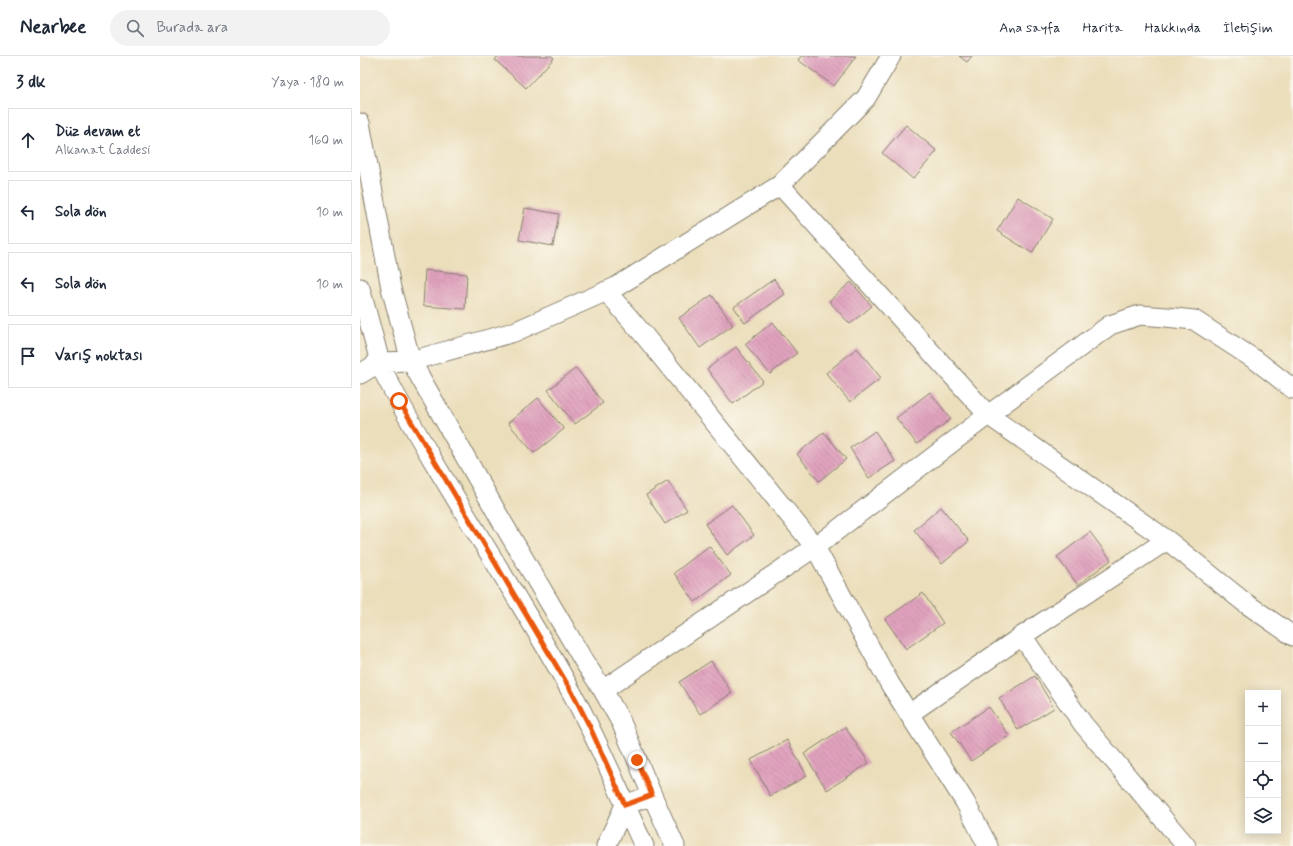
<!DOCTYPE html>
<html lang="tr">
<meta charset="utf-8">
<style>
body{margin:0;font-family:Mynerve,sans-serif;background:#f2f2f3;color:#1f2937}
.controls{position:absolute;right:12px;bottom:12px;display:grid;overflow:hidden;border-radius:0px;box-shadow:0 2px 10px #0003}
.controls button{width:36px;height:36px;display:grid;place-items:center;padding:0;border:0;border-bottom:1px solid #e0e1e3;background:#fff;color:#1f2937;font:20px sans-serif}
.stop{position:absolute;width:12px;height:12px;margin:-9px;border:3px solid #ea580c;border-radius:50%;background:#fff}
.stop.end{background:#ea580c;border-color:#fff;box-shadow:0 1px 4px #0008}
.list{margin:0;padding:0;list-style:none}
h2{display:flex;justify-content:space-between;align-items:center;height:52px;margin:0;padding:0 16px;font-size:17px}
h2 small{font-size:13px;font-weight:400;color:#747a83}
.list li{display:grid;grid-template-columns:26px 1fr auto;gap:12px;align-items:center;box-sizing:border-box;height:64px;margin:0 8px 8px;padding:0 8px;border:1px solid #e0e1e3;border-radius:0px}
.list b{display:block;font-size:15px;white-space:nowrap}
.list p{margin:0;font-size:13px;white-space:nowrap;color:#747a83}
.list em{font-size:13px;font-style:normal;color:#747a83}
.icon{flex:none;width:22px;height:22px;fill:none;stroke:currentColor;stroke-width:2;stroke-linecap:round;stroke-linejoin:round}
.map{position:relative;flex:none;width:933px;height:790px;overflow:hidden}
header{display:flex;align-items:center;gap:24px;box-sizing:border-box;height:56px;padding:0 20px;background:#fff;border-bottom:1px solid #e0e1e3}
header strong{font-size:19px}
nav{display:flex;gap:22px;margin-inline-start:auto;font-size:14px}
.search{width:280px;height:36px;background:#f2f2f3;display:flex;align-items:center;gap:10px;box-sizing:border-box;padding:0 14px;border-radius:22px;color:#747a83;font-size:15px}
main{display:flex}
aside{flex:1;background:#fff}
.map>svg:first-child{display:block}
.building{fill:url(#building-back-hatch)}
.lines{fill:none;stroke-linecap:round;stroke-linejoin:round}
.minor-casing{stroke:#847d6c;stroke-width:21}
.minor{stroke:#fff;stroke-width:19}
.route{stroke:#ea580c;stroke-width:5}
</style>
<header>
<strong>Nearbee</strong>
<div class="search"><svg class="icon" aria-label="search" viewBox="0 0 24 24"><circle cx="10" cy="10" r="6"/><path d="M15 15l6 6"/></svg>Burada ara</div>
<nav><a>Ana sayfa</a><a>Harita</a><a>Hakkında</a><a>İletişim</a></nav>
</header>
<main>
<aside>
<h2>3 dk<small>Yaya · 180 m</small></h2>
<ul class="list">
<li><svg class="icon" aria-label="ahead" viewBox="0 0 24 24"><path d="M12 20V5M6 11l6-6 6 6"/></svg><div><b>Düz devam et</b><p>Alkanat Caddesi</p></div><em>160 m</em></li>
<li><svg class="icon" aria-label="left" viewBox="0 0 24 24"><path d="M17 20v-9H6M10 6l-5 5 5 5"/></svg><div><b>Sola dön</b></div><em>10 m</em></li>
<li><svg class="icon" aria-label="left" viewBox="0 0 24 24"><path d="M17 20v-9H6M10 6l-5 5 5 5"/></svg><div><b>Sola dön</b></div><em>10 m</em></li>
<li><svg class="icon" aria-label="arrive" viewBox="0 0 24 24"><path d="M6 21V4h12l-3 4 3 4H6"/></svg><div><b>Varış noktası</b></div></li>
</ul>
</aside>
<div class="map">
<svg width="933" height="790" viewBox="0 0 933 790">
<defs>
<pattern id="building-back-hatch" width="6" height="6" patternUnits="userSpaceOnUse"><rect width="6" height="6" fill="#e0a2bd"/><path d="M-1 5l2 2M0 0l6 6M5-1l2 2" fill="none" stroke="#c08ba2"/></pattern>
</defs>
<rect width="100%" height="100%" fill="#fbf7ec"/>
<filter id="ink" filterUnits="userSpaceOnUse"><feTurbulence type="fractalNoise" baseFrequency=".025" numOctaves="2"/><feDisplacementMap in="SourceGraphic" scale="8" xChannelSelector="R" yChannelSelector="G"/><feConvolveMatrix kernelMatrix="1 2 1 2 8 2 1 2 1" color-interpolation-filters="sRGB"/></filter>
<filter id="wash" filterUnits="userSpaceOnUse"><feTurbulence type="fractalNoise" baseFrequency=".012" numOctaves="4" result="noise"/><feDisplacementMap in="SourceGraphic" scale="16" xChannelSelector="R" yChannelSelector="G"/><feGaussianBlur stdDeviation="0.9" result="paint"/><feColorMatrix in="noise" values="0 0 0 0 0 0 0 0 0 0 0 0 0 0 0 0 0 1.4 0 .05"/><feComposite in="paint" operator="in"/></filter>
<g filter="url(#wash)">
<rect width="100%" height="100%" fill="#ebdebb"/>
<g id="blocks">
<!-- building -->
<path class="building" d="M 138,0 L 192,0 L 194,2 L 166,32 L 135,4 Z
M 441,0 L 496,0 L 474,30 L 438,4 Z
M 599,0 L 612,0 L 607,6 Z
M 546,69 L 577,95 L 553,123 L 522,97 Z
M 658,141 L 693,163 L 672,197 L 637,175 Z
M 165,152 L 199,158 L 193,190 L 159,184 Z
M 65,214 L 107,218 L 105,253 L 63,250 Z
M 414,223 L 425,238 L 385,267 L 374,251 Z
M 491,226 L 512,250 L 490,268 L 469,245 Z
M 352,239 L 373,269 L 340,292 L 319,262 Z
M 413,266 L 437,297 L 410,318 L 385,288 Z
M 376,291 L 403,325 L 373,348 L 347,313 Z
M 497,292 L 521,322 L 490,346 L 466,317 Z
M 216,312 L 243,347 L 215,368 L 188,334 Z
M 570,336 L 591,363 L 557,388 L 536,362 Z
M 178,342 L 204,373 L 174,397 L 148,367 Z
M 515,375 L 535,405 L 509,422 L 490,392 Z
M 464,376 L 486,403 L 459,425 L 437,398 Z
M 308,425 L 327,454 L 305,468 L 286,439 Z
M 372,449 L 394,479 L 367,499 L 345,468 Z
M 581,451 L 609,485 L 582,508 L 554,474 Z
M 730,476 L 751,504 L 718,529 L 697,501 Z
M 349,490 L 371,519 L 335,546 L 314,517 Z
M 563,537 L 583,567 L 546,593 L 525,563 Z
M 351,605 L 372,637 L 340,658 L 319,626 Z
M 675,620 L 694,652 L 658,674 L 639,642 Z
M 629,651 L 649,680 L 611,705 L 591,676 Z
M 485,671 L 509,707 L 467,734 L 444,698 Z
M 427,684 L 447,720 L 410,740 L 391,704 Z"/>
</g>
</g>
<g filter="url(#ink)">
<use href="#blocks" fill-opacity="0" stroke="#847d6c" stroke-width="1"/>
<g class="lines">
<defs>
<path id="minor" d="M 0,67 L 31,232 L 51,305 L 141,464 L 225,607 L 243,634 L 261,666 L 292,739 L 315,790
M 420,129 L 628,359 L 807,484 L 884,546 L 933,580
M 0,232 L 20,306 L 25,319 C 82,428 153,529 212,637 C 239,686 260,739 284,790
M 246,235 L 283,278 L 455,491 L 530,628 L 605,746 L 628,790
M 0,318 L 20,306 L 51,305 L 154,276 L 256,231 L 420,129 L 506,42 L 531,0
M 662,580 L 723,668 L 826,790
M 243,634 L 455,491 L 628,359 L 750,269 L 780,259 L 806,261 L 834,264 L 897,305 L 933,333
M 549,658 L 662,580 L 807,484
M 246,790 L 265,749 L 292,739"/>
</defs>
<!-- minor casing -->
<use href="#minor" class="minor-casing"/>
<!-- minor -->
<use href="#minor" class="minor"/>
</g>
</g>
<g class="lines" filter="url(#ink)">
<!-- route -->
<path class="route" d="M 39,345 L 212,636 L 229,669 L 265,749 L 292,739 L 277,704"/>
</g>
</svg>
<div class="controls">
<button>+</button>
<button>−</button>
<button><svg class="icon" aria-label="locate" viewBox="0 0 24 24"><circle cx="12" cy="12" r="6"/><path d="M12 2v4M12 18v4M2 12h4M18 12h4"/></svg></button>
<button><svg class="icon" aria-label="layers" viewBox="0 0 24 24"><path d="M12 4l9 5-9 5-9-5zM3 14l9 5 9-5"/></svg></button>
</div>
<div class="stop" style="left:39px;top:345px"></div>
<div class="stop end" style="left:277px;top:704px"></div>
</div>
</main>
